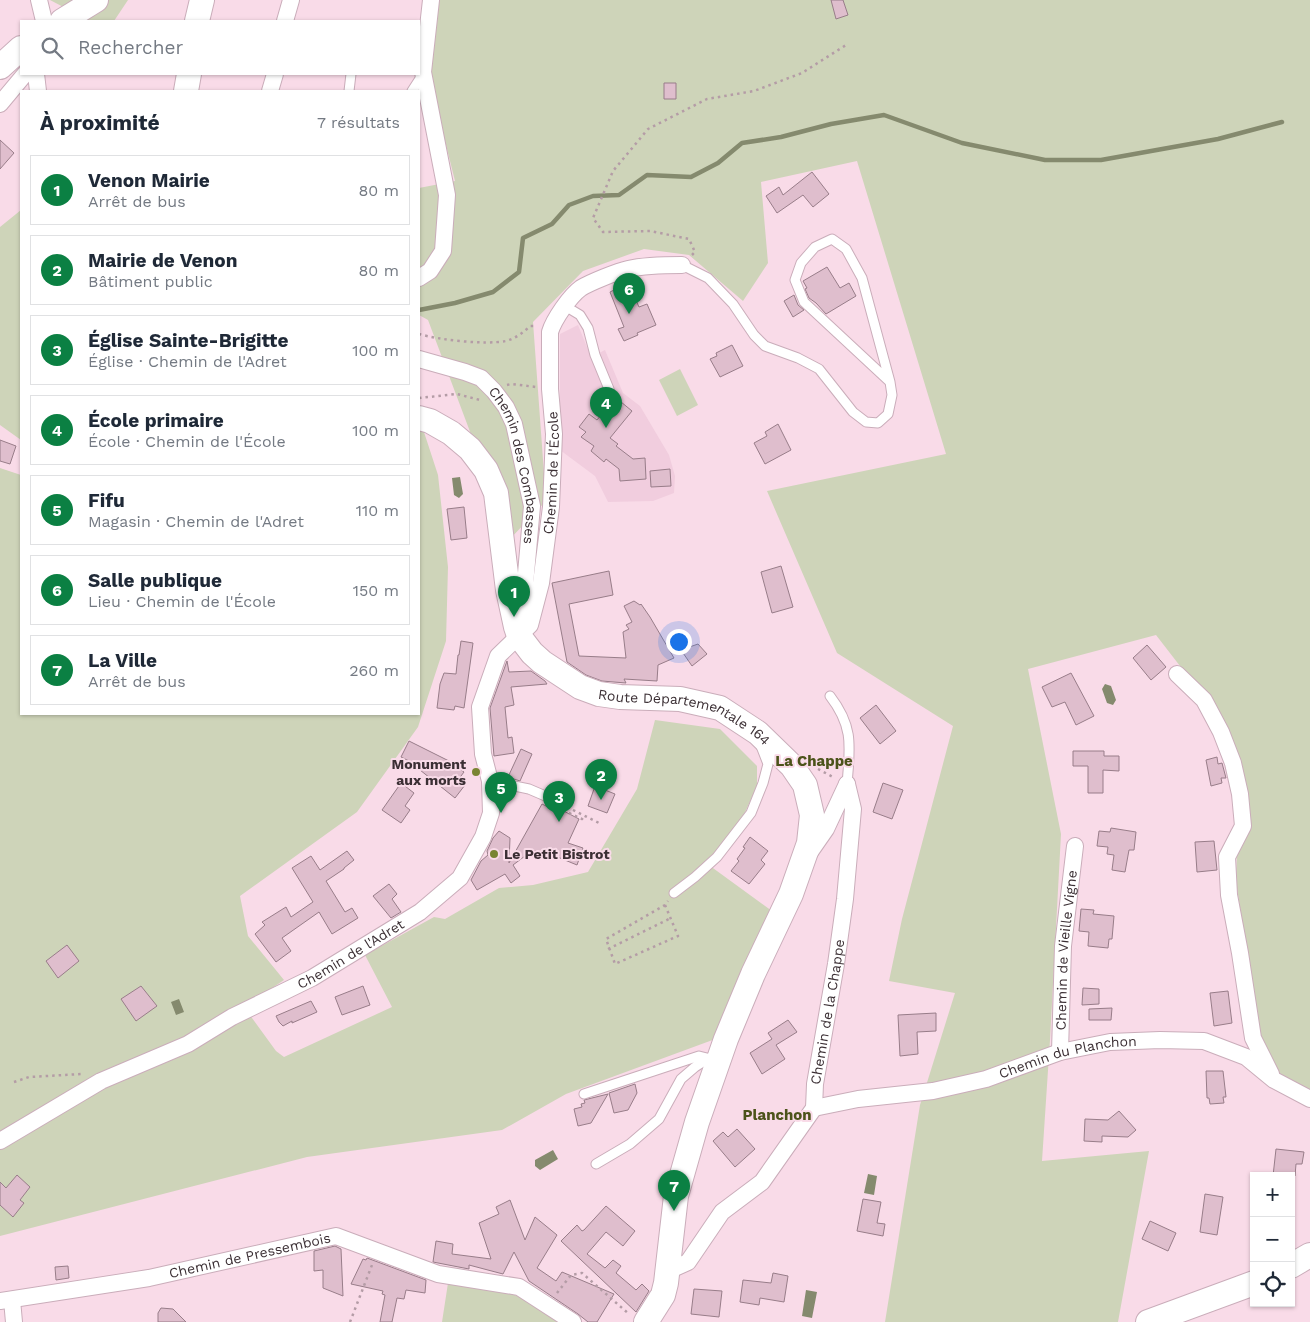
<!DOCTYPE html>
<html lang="fr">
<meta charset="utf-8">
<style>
body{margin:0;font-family:"Work Sans",sans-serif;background:#f6f6f7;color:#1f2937}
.controls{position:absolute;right:15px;bottom:15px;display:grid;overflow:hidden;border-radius:0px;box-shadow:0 1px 4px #0004}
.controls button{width:45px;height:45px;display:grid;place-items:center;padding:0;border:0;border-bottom:1px solid #e0e1e3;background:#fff;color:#1f2937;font:25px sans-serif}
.you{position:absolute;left:678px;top:641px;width:18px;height:18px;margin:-12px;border:4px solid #fff;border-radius:50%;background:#1a73e8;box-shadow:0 0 0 8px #1a73e833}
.badge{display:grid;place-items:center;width:32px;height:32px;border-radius:50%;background:#0b8043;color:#fff;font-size:16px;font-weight:700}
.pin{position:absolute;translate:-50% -41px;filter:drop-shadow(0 1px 2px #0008)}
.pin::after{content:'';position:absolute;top:26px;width:18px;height:15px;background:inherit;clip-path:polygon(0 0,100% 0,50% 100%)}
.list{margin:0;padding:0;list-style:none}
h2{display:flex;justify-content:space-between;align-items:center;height:65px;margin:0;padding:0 20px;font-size:21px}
h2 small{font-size:16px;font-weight:400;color:#747a83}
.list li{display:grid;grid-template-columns:32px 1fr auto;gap:15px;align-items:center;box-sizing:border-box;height:70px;margin:0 10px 10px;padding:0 10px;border:1px solid #e0e1e3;border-radius:0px}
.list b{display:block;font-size:19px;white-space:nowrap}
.list p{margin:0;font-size:16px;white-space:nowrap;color:#747a83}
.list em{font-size:16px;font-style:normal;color:#747a83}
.icon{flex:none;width:28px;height:28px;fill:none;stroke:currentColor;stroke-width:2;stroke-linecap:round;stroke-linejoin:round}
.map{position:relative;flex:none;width:1310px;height:1322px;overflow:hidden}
.search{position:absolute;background:#fff;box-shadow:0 1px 4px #0004;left:20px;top:20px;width:400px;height:55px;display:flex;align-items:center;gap:12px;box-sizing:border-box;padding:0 18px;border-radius:0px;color:#747a83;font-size:19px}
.panel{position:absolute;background:#fff;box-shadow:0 1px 4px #0004;left:20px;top:90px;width:400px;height:625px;border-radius:0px}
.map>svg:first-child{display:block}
.built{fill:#f1cdde}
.green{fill:#ced4b9}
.water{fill:#858a6e}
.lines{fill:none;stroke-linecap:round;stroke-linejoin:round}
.stream{stroke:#858a6e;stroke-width:4.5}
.building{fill:#dfbecd;stroke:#987d89}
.lane-casing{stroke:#caadba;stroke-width:11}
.street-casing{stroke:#caadba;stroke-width:18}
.secondary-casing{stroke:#caadba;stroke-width:26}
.path{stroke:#b49ca6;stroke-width:2.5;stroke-dasharray:2.5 4;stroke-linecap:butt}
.lane{stroke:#fff;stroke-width:9}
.street{stroke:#fff;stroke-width:16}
.secondary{stroke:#fff;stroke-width:24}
.poi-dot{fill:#798432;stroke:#f9dbe8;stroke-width:2}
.labels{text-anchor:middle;stroke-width:4;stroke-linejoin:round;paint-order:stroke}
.street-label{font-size:14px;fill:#3b2f34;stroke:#f9dbe8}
.poi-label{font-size:14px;font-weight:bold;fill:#3b2f34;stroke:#f9dbe8;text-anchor:end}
.neighbourhood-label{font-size:15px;font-weight:bold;fill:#4c531a;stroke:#f9dbe8}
</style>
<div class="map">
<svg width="1310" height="1322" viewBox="0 0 1310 1322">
<rect width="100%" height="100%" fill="#f9dbe8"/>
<!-- built -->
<path class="built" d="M 578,325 L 591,357 L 605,350 L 623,393 L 640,406 L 669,455 L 675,476 L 674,493 L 653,501 L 608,502 L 595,476 L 560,450 L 560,334 Z"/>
<!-- green -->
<path class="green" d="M 50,0 L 128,0 L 114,21 L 90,21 Z
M 435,0 L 1310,0 L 1310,1092 L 1284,1081 L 1262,1046 L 1236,882 L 1237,851 L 1250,824 L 1221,719 L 1156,635 L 1028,669 L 1061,834 L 1050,1040 L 1042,1161 L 1149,1151 L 1118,1322 L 885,1322 L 920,1105 L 955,993 L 889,981 L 902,919 L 953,726 L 837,653 L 767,491 L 946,454 L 857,161 L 761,182 L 768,263 L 743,301 L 689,255 L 644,249 L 583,271 L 533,322 L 546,501 L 509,540 L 469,429 L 428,320 L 419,315 L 419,188 L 455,181 L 427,69 Z
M 21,210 L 21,440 L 0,425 L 0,227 Z
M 680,369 L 698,405 L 677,416 L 659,380 Z
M 419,429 L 423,429 L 438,475 L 448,567 L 446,641 L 418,727 L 357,812 L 240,896 L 248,936 L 284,980 L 244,1007 L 276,1051 L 284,1057 L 392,1007 L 365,955 L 434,917 L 445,919 L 499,888 L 533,885 L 588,872 L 637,789 L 655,720 L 720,729 L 757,766 L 757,786 L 742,819 L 706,863 L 772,911 L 718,1038 L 566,1094 L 502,1130 L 307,1157 L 0,1236 L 0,468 L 21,475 L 21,714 L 419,714 Z
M 448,1283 L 510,1293 L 536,1304 L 565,1322 L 442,1322 Z"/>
<!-- water -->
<path class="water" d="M 460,477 L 463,494 L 459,498 L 454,495 L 452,478 Z
M 1105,684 L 1111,686 L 1116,700 L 1113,705 L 1107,703 L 1102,689 Z
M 179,999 L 184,1012 L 176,1015 L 171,1002 Z
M 553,1150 L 558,1159 L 540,1170 L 535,1166 L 535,1160 Z
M 868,1174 L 877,1176 L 874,1195 L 864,1193 Z
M 806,1290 L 817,1292 L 812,1318 L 802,1316 Z"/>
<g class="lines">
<!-- stream -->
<path class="stream" d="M 419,310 L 455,303 L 493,292 L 519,272 L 523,238 L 552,224 L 569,205 L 593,196 L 619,195 L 647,175 L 691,177 L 718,163 L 742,143 L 781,137 L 831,124 L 884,115 L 962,143 L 1045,160 L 1101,160 L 1218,139 L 1282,122"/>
</g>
<!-- building -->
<path class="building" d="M 831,0 L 843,0 L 848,15 L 836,19 Z
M 664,83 L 676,83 L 676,99 L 664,99 Z
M 0,140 L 14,153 L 0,169 Z
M 812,172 L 829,194 L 813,207 L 803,195 L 777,213 L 766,196 L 779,187 L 783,195 Z
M 827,267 L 840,288 L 849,283 L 856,296 L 826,314 L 816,303 L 809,298 L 805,289 L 807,288 L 803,281 Z
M 628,283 L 639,307 L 647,304 L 656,325 L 637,333 L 638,335 L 624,341 L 618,329 L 624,327 L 610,292 Z
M 794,295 L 798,305 L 804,310 L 793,317 L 784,301 Z
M 732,345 L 743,366 L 720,377 L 710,359 L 717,356 L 716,353 Z
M 615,397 L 632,411 L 610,438 L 618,444 L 616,446 L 633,459 L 645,458 L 646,479 L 620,481 L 619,469 L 606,459 L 604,462 L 591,451 L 594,446 L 581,437 L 586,432 L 579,427 L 589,414 L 597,420 Z
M 778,424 L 791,450 L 765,464 L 754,443 L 767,436 L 765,432 Z
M 0,440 L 16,446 L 10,464 L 0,461 Z
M 670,469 L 671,486 L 651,487 L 650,471 Z
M 464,507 L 467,538 L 451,540 L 447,509 Z
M 781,566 L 793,607 L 772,613 L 761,572 Z
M 609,571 L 613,595 L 569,604 L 579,656 L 626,658 L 623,632 L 629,629 L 626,625 L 632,622 L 624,606 L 634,601 L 640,605 L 641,604 L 650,617 L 674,658 L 658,665 L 657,681 L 624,679 L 626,683 L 602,681 L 586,675 L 567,662 L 552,583 Z
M 461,641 L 473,643 L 464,708 L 455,706 L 454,710 L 437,708 L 440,684 L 444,673 L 456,674 L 458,655 L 459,655 Z
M 698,644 L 707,654 L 692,666 L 681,650 Z
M 1147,645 L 1166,667 L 1151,680 L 1133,658 Z
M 507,661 L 509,672 L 531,671 L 545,681 L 547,684 L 511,687 L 514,705 L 505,707 L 508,738 L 512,737 L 514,753 L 494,756 L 490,708 Z
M 1071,673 L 1094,716 L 1076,725 L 1065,702 L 1052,707 L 1042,687 Z
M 876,705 L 896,731 L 880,744 L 860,718 Z
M 409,741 L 449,761 L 464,772 L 458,780 L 465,785 L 455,798 L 420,770 L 421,767 L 401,757 Z
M 521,749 L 532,754 L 520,781 L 508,777 Z
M 1073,751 L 1104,751 L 1104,756 L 1119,756 L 1119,771 L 1103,770 L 1103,793 L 1088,793 L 1088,766 L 1073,766 Z
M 1217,757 L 1218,764 L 1222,763 L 1226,778 L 1221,778 L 1222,783 L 1211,786 L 1206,760 Z
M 401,783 L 414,793 L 405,806 L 410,810 L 401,823 L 382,810 Z
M 883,783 L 903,790 L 892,819 L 873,812 Z
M 595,786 L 615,794 L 607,813 L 588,806 Z
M 542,804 L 552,809 L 554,806 L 579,819 L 568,843 L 583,848 L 577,865 L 543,851 L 541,853 L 533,850 L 513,865 L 520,876 L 511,883 L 505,874 L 477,890 L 471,880 L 481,861 L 488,855 L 487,851 L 493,838 L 499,831 L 510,838 L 509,863 Z
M 1111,828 L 1136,832 L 1134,850 L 1129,850 L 1125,872 L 1112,870 L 1114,855 L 1107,854 L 1108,847 L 1097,846 L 1099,831 L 1110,832 Z
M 750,837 L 768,851 L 761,860 L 765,864 L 749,884 L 731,871 L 739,861 L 737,859 L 745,848 L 743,847 Z
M 1214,841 L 1217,870 L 1197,872 L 1195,842 Z
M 347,851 L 354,860 L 344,868 L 344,869 L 326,881 L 345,912 L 352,908 L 358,918 L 332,934 L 319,912 L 282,938 L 291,951 L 276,962 L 255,934 L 265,925 L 262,922 L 286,907 L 291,917 L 313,902 L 292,868 L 311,856 L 320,870 Z
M 389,884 L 397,894 L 392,899 L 401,912 L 391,918 L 373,896 Z
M 1081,909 L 1094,910 L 1093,914 L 1114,916 L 1112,939 L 1109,939 L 1108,948 L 1088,946 L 1089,932 L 1079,931 Z
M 67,945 L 79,961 L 58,978 L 46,961 Z
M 141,986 L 157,1006 L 136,1021 L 121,999 Z
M 363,986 L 370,1005 L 342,1015 L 335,997 Z
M 1083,988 L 1099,989 L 1099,1004 L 1082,1005 Z
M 1228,991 L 1232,1023 L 1214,1026 L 1210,993 Z
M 311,1001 L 317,1012 L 292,1023 L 292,1021 L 283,1026 L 279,1022 L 276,1016 Z
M 1112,1008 L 1111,1020 L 1089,1020 L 1089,1009 Z
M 936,1013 L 936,1031 L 917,1032 L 918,1054 L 900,1056 L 898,1015 Z
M 788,1020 L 797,1032 L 776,1045 L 785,1059 L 762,1074 L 750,1053 L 772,1039 L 768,1033 Z
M 1206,1071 L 1223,1071 L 1226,1097 L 1223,1097 L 1224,1103 L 1210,1104 L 1209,1098 L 1207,1098 Z
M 635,1084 L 637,1093 L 628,1110 L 614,1113 L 609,1093 Z
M 608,1094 L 591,1123 L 578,1126 L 574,1109 L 582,1107 L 581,1104 L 585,1103 L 584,1100 Z
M 1119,1111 L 1136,1130 L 1128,1137 L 1102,1136 L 1102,1142 L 1084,1141 L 1085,1119 L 1108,1120 Z
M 737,1129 L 755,1149 L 735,1167 L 713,1141 L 723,1132 L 728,1137 Z
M 1276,1149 L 1304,1152 L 1302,1164 L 1296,1164 L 1295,1176 L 1273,1176 Z
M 17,1175 L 30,1187 L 20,1200 L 24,1203 L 13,1217 L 0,1205 L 0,1182 L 6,1188 Z
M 1205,1194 L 1223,1197 L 1217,1235 L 1200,1232 Z
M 863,1199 L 881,1202 L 877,1223 L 885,1224 L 883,1236 L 857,1231 Z
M 510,1200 L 525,1240 L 535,1217 L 557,1235 L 537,1268 L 556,1281 L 562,1272 L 614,1294 L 597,1322 L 588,1322 L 578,1314 L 529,1281 L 514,1252 L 503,1274 L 469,1265 L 469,1269 L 433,1262 L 436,1241 L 453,1244 L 452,1254 L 491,1259 L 479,1223 L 499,1214 L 496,1207 Z
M 606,1206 L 635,1231 L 623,1246 L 606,1232 L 587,1254 L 605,1268 L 613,1260 L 621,1266 L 616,1273 L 636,1290 L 642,1284 L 649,1291 L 636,1312 L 561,1241 L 577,1225 L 582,1231 L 584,1230 Z
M 1150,1221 L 1176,1233 L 1168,1251 L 1142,1239 Z
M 335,1246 L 341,1249 L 343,1296 L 323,1288 L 323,1270 L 314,1271 L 314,1251 Z
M 367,1258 L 426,1280 L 425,1293 L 406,1290 L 404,1299 L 397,1298 L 392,1322 L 380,1322 L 385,1295 L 382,1294 L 383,1291 L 351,1284 L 363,1259 L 366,1260 Z
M 68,1266 L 69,1278 L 56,1280 L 55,1267 Z
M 773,1273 L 788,1276 L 784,1302 L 760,1298 L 759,1305 L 740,1302 L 743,1280 L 771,1283 Z
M 694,1289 L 722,1291 L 719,1317 L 691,1314 Z
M 161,1308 L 173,1309 L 186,1322 L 158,1322 L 158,1313 Z"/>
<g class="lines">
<defs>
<path id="lane" d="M 349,91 L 351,74
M 412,91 L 423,74
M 682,265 L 708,278 L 733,304 L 754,335 L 765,346 L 798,358 L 819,369 L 853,412 L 866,422 L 878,423 L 888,414 L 892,395 L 890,382 L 804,302 L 795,280 L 801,263 L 815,247 L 832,239 L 846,249 L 862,278 L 890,382
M 565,306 L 580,315 L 588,328 L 595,355 L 609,389
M 830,696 C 854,727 850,747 847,784
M 490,781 L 529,789 L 564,804
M 674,893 L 695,877 L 717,857 L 751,813 L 763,783 L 768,764 L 761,746
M 584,1094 L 699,1056 L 711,1059
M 596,1164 L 630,1144 L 659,1119 L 681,1079 L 695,1067 L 709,1058"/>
<g id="street">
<path d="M 39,0 L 44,21"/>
<path d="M 285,21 L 291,0"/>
<path d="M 36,74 L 38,91"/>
<path d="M 270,91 L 275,74"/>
<path d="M 0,104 L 25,74"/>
<path d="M 419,278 L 430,271 L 443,251 L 447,195 L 423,72 L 431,0"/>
<path id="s1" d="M 419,359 L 465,372 L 481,378 L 494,391 L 506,407 L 514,424 L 532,506 L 524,596 L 530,622"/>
<path d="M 1177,674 L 1204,700 L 1221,732 L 1233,763 L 1240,794 L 1243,826 L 1227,857 L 1229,895 L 1240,953 L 1253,1038 L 1271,1074"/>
<path d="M 810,852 L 826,829 L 847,784"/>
<path id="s2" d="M 1060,1052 L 1063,946 L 1075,846"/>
<path id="s3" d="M 814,1108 L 858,1099 L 933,1091 L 986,1079 L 1060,1052 L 1110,1042 L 1160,1040 L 1204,1041 L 1246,1057 L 1274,1080 L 1310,1099"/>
<path id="s4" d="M 0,1141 L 101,1081 L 188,1044 L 232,1017 L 312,978 L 420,912 L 460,878 L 483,837 L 491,813 L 490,781 L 483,754 L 480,707 L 498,656 L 530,625 L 541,583 L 551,507 L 554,434 L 550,389 L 550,332 C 554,319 570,296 581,288 C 589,283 618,271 628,269 C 646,265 664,265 682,265"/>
<path id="s5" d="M 668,1271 L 688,1262 L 722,1212 L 762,1182 L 814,1108 L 815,1084 L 836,964 L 845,899 L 853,809 L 847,784"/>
<path d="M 12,1300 L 14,1322"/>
<path id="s6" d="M 0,1301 L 149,1278 L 336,1236 L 438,1274 L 519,1287 L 573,1322"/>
</g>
<g id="secondary">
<path d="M 62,21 L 96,0"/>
<path d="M 197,21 L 202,0"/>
<path d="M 0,67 L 21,48"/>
<path d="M 186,91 L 189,74"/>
<path id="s7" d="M 419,418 L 430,421 L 451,433 L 470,449 L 486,470 L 496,493 L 508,590 L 516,627 L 519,636 L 532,653 L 542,662 L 580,687 L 599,694 L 620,697 L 680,699 L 720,708 L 758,733 L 792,766 L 805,785 L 812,815 L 809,843 L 791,894 L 753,974 L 726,1039 L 697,1122 L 676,1196 L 666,1283 L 663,1295 L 646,1322"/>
<path d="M 1291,1266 L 1310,1255"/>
<path d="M 1148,1322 L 1254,1283"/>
</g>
</defs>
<!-- lane casing -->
<use href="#lane" class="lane-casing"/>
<!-- street casing -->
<use href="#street" class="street-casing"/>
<!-- secondary casing -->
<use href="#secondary" class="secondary-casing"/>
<!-- path -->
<path class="path" d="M 692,255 L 695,252 L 689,239 L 650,231 L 603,232 L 593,218 L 613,171 L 648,129 L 707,99 L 754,91 L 802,73 L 846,45
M 419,334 C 440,340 484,345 506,341 C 516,338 523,333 530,326 L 537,326
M 507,385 L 511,384 L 536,387
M 419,398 L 457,394 L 480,400
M 818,769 L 833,777
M 573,810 L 599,823
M 569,813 L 582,819 L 584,816
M 665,905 L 678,936 L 615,964 L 606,939 L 665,905 L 668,901
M 608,949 L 671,918
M 14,1082 L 29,1077 L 82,1074
M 557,1293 L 571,1275 L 582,1273 L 629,1314
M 350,1322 L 372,1265"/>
<!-- lane -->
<use href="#lane" class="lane"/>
<!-- street -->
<use href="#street" class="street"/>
<!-- secondary -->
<use href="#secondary" class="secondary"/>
</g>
<!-- markers -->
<g class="poi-dot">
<circle cx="476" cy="772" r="5"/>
<circle cx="494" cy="854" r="5"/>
</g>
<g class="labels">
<!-- street labels -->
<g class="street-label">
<text dy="5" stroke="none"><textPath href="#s1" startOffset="162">Chemin des Combasses</textPath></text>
<text dy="5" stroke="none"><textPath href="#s4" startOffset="964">Chemin de l'École</textPath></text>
<text dy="5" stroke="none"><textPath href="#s7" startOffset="448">Route Départementale 164</textPath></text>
<text dy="5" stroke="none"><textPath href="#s2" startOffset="102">Chemin de Vieille Vigne</textPath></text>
<text dy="5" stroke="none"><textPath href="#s4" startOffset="398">Chemin de l'Adret</textPath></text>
<text dy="5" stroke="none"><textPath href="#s5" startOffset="320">Chemin de la Chappe</textPath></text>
<text dy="5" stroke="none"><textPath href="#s3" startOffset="260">Chemin du Planchon</textPath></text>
<text dy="5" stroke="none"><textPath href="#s6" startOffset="254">Chemin de Pressembois</textPath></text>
</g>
<!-- poi labels -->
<g class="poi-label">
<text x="466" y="769">Monument<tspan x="466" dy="16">aux morts</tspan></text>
<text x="504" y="859" text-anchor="start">Le Petit Bistrot</text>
</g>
<!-- neighbourhood labels -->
<g class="neighbourhood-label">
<text x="814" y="766">La Chappe</text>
<text x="777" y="1120">Planchon</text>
</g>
</g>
</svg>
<div class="controls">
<button>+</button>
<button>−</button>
<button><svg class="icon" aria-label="locate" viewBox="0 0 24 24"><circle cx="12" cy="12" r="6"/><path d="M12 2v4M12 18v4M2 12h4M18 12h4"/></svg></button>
</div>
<div class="you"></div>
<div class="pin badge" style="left:514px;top:617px">1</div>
<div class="pin badge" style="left:601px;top:800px">2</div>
<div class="pin badge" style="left:559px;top:822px">3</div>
<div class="pin badge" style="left:606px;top:428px">4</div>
<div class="pin badge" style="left:501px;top:813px">5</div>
<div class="pin badge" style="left:629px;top:314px">6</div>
<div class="pin badge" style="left:674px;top:1211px">7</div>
<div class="search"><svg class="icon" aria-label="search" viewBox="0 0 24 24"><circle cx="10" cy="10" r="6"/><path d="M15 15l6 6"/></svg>Rechercher</div>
<section class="panel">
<h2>À proximité<small>7 résultats</small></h2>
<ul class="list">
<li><span class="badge">1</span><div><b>Venon Mairie</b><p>Arrêt de bus</p></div><em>80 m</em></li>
<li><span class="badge">2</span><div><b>Mairie de Venon</b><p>Bâtiment public</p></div><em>80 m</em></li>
<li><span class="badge">3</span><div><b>Église Sainte-Brigitte</b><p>Église · Chemin de l'Adret</p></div><em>100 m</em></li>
<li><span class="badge">4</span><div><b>École primaire</b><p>École · Chemin de l'École</p></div><em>100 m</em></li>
<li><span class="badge">5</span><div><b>Fifu</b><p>Magasin · Chemin de l'Adret</p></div><em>110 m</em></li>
<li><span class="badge">6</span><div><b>Salle publique</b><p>Lieu · Chemin de l'École</p></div><em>150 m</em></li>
<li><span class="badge">7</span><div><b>La Ville</b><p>Arrêt de bus</p></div><em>260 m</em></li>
</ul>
</section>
</div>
